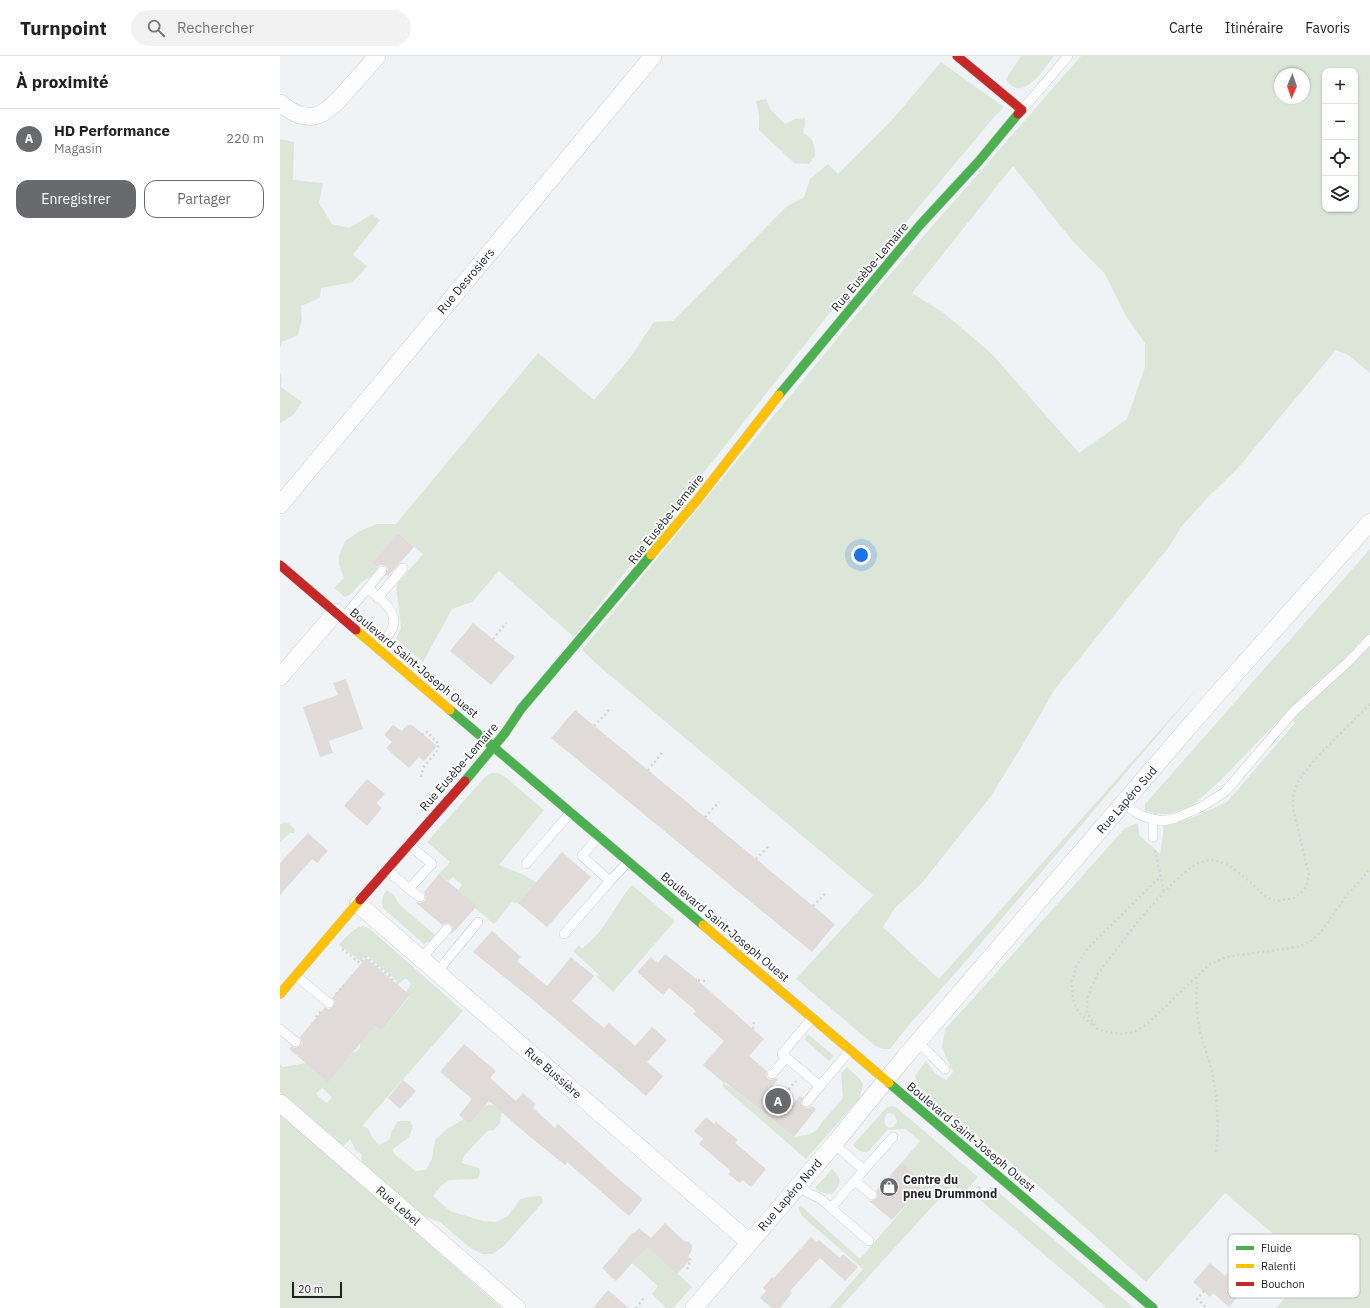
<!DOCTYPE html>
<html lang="fr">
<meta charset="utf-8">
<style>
body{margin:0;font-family:"IBM Plex Sans",sans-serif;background:#f2f2f2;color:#202124}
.controls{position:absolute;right:12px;top:12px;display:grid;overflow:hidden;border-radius:8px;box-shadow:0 1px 3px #0004}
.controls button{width:36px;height:36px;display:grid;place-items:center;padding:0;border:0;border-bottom:1px solid #e0e0e0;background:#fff;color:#202124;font:20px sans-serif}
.compass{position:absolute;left:994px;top:12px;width:36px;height:36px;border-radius:50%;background:#fff;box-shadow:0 1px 3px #0004;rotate:182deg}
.scale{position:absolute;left:12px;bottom:10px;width:50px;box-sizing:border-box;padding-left:4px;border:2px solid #1e2023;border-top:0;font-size:11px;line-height:14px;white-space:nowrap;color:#1e2023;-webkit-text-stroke:3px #fff;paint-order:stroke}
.you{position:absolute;left:581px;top:499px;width:14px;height:14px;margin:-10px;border:3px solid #fff;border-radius:50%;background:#1a73e8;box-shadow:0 0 0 6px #1a73e833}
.badge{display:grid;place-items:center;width:26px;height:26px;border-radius:50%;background:#686a6d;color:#fff;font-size:13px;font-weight:700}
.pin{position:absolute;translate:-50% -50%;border:2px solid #fff;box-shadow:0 1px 4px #0006}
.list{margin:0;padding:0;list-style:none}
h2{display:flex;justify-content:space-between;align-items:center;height:52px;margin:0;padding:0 16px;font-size:17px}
h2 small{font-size:13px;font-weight:400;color:#757577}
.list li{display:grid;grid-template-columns:26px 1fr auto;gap:12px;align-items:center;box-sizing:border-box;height:60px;padding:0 16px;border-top:1px solid #e0e0e0}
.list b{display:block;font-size:15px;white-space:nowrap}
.list p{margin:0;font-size:13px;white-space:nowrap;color:#757577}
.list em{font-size:13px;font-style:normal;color:#757577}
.actions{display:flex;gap:8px;padding:12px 16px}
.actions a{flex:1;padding:9px 0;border:1px solid #686a6d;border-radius:12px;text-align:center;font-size:14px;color:#686a6d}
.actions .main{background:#686a6d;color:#fff}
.icon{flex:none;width:22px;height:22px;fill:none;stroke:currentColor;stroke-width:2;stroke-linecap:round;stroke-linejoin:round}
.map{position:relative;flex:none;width:1090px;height:1252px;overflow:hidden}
header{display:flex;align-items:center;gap:24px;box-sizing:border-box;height:56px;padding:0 20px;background:#fff;border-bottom:1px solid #e0e0e0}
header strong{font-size:19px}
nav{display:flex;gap:22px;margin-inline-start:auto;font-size:14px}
.search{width:280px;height:36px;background:#f2f2f2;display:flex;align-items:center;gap:10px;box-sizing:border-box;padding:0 14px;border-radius:22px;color:#757577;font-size:15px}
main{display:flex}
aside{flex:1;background:#fff}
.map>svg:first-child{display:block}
.green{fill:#dbe6d8;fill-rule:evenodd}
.building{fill:#e0dad9}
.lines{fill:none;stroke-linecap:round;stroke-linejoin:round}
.lane-casing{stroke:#cbced0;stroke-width:10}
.street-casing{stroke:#cbced0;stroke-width:18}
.fast-casing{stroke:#cbced0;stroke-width:10}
.slow-casing{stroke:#cbced0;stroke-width:10}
.jam-casing{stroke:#cbced0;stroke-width:10}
.path{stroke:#d1d3d4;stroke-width:2.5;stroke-dasharray:2 3;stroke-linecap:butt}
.lane{stroke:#fdfdfe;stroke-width:9}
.street{stroke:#fdfdfe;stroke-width:17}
.fast{stroke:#4caf50;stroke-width:9}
.slow{stroke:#ffc107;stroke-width:9}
.jam{stroke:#c62828;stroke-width:9}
.labels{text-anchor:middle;stroke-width:3.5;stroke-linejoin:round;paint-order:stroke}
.street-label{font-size:12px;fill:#1e2023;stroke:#fff}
.poi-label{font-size:12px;font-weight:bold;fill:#1e2023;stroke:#fff;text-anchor:start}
.key{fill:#fff;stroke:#bcbcbd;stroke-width:1}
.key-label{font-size:11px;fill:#1e2023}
</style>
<header>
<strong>Turnpoint</strong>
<div class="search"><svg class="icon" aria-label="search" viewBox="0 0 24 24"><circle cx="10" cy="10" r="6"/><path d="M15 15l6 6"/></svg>Rechercher</div>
<nav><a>Carte</a><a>Itinéraire</a><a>Favoris</a></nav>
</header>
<main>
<aside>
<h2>À proximité<small></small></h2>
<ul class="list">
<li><span class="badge">A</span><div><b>HD Performance</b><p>Magasin</p></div><em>220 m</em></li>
</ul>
<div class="actions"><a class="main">Enregistrer</a><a>Partager</a></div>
</aside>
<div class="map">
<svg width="1090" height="1252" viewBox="0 0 1090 1252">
<rect width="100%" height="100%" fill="#f0f3f6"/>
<!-- green -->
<path class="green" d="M 741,0 L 774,0 C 766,10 747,41 732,30 C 729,28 728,27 726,23 Z
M 801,0 L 1090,0 L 1090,317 L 1068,299 L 1056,294 L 957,413 L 927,442 L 902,470 L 889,491 L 775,633 L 743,688 L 711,740 L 642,827 L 615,852 L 603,871 L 659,923 L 923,626 L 679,913 L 628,970 L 610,993 L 602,993 L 594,989 L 516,923 L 593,839 L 320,611 L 302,594 L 600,230 ZM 1045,15 L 1075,15 L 1075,153 L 1045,153 ZM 1000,18 L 1024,18 L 1024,42 L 1000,42 ZM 733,110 L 790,182 L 825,218 L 846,260 L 865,287 L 865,311 L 847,363 L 799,397 L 711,297 L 664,257 L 632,237 Z
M 661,6 L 724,51 L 715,60 L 545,263 L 294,581 L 219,515 L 192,546 L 172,553 L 143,606 L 116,583 L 121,572 L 116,529 L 143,498 L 118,477 L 92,507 L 100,514 L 81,527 L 70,539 L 65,541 L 54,532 L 64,522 L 59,509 L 59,499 L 65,485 L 80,475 L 97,468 L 116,468 L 258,297 L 314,344 L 349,303 L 374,266 L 393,265 L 506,151 L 524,141 L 530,123 L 548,108 L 558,118 L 612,64 Z
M 486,43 L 491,54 L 505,68 L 515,63 L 525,62 L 525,69 L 523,77 C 534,82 535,89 535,100 L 529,108 L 514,107 L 479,74 L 479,59 L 476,45 Z
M 0,83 L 14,86 L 13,124 L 43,127 L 39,147 L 52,168 L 69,172 L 92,158 L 100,164 L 73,199 L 87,210 L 73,226 L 41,232 L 40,242 L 21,250 L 22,263 L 18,279 L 2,286 L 0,292 Z
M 0,317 L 2,322 L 1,331 L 22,346 L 13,359 L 0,367 Z
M 1090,493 L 1090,578 L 1066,604 L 1037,626 L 993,670 L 941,724 L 912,750 L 890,758 L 875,758 L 865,755 L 865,748 Z
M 1090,590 L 1090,1252 L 996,1252 L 1032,1211 L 945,1137 L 866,1226 L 752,1124 L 656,1047 L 639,1031 L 635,1020 L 646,1005 L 655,1017 L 666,1024 L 673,1016 L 662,992 L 665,973 L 698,937 L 845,772 L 858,767 L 859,779 L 880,798 L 883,779 L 883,769 L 916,760 L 947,746 L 1015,667 L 1012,664 Z
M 212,717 L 218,717 L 225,721 L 264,754 L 219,809 L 242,818 L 256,826 L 238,847 L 232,846 L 214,868 L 195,852 L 197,850 L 178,834 L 182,829 L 173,821 L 168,825 L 159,818 L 170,806 L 147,786 L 206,720 Z
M 7,766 L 14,772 L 15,777 L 10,777 L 0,786 L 0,768 Z
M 352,829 L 395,865 L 333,936 L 317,921 L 319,919 L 293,895 L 299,889 L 302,892 C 326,876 333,850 352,829 Z
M 107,834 L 115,840 L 118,847 L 155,879 L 150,885 L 144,888 L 103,852 C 101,844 102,840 107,834 Z
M 83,870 L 90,873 L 183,955 L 82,1070 L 88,1072 L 92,1081 L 99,1089 L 109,1084 L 112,1074 L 118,1065 L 130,1065 L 133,1070 L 129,1081 L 112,1094 C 117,1103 127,1106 135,1115 L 146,1114 L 152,1103 L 155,1084 L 167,1073 L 184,1063 L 190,1068 L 203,1052 L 209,1048 L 217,1051 L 222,1056 L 220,1067 L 214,1074 L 207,1075 L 184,1100 L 182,1107 L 199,1112 L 200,1117 L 198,1123 L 169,1124 L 161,1130 L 153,1140 L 170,1155 L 203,1165 L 216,1166 L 228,1160 L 240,1143 L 248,1141 L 261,1140 L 263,1146 L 224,1190 L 212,1198 L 202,1198 L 189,1191 L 160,1166 L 143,1160 L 81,1108 L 82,1098 L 76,1095 L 70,1083 L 62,1092 L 0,1037 L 0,1008 L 3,1011 L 26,1007 L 76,996 L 80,992 L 80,988 L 95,970 L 101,975 L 130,940 L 126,936 L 131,928 L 127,923 L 125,923 L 117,929 L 115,927 L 117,925 L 86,899 L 81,905 L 59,889 C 66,881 72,873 83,870 ZM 42,1032 L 52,1041 L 47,1047 L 36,1038 Z
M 528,978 L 554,1000 L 549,1005 L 524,983 Z
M 567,1011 L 580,1023 L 583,1028 L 580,1042 L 526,1103 L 442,1030 L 444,1027 L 452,1032 L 514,1081 L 530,1078 L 537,1074 L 543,1065 L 563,1042 L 561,1017 Z
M 612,1050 L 616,1051 L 698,1121 L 685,1136 L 675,1131 L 669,1132 L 560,1252 L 549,1252 L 583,1213 L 522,1160 L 518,1152 L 520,1149 L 580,1203 L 645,1127 L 622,1106 L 640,1085 L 625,1073 L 607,1074 L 589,1095 C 582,1098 578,1094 573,1089 L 607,1051 ZM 608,1057 L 614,1058 L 617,1066 L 613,1071 L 608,1072 L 605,1068 L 605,1061 Z
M 0,1057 L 222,1252 L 0,1252 Z
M 552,1113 C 563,1123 561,1129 552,1138 L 539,1136 L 535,1132 Z
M 711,1130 L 854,1252 L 827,1252 L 700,1144 Z
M 353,1176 L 412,1231 L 393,1252 L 386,1252 L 372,1238 L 378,1230 L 337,1194 Z"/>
<!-- building -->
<path class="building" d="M 118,477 L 134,491 L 108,520 L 106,519 L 108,513 L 106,510 L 100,509 L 97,511 L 92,507 Z
M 193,567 L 235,601 L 211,629 L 170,595 Z
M 66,623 L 83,673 L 49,685 L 53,697 L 40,701 L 23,651 L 58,639 L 53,627 Z
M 295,654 L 555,868 L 532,896 L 271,682 Z
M 113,669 L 122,675 L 127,669 L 132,669 L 157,690 L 144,705 L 139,701 L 129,712 L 106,692 L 112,686 L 104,679 Z
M 87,723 L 105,738 L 96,747 L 102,752 L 87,770 L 64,750 Z
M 28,777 L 48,795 L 37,807 L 32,803 L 0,839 L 0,807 Z
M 282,796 L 311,821 L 267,871 L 238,847 Z
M 159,818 L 197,850 L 172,878 L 171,877 L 173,871 L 171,869 L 168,867 L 162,869 L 135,846 L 140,847 L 145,845 L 146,841 L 144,836 Z
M 212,875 L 241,901 L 237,905 L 267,930 L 291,901 L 314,920 L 292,945 L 324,972 L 329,967 L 355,990 L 372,971 L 387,984 L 367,1006 L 383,1020 L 366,1040 L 254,945 L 193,896 Z
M 385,898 L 415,922 L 484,983 L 469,1000 L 487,1015 L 486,1020 L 488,1023 L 491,1024 L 497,1022 L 498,1023 L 491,1032 L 512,1049 L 520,1040 L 523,1042 L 521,1048 L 524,1051 L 529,1052 L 532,1050 L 536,1053 L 514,1081 L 445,1026 L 444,1027 L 423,1009 L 444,985 L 413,958 L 416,955 L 389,932 L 383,939 L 357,916 L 371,901 L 378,907 Z
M 86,902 L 130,939 L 101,975 L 95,970 L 48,1026 L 9,993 L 12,990 L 15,992 L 20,990 L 22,987 L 20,981 L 45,951 L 48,953 L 53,951 L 55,945 L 52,942 Z
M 184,988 L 216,1015 L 210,1022 L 236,1045 L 243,1037 L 256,1048 L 253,1052 L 275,1072 L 278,1068 L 340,1124 L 363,1143 L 349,1160 L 287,1106 L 285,1109 L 249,1080 L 209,1045 L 190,1068 L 179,1059 L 192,1043 L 160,1016 Z
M 123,1024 L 136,1035 L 120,1053 L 108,1042 Z
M 426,1061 L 434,1068 L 436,1066 L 458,1084 L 455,1087 L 486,1113 L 471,1131 L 463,1124 L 460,1127 L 448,1118 L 451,1115 L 419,1088 L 423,1083 L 414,1075 Z
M 622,1106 L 645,1127 L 612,1164 L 588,1144 L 591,1145 L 596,1143 L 598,1140 L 596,1135 Z
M 385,1167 L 404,1185 L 409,1186 L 412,1190 L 412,1194 L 408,1201 L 411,1203 L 397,1218 L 367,1191 L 336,1225 L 322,1212 L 359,1172 L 371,1182 Z
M 531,1181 L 537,1186 L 539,1184 L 560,1202 L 563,1198 L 578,1211 L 565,1225 L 540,1202 L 510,1235 L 512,1237 L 500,1252 L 492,1252 L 480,1242 L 486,1235 L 483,1232 L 492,1221 L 494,1222 Z
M 930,1207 L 945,1220 L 947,1217 L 965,1232 L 949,1251 L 933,1237 L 930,1241 L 913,1226 Z
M 328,1234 L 349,1252 L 313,1252 Z"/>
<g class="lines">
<defs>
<path id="lane" d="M 742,54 L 788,0
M 88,532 C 99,543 122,556 111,575 C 108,581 102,586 97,591
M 98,542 L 123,512
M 63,562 L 102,515
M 844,748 L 860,759 L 873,763 L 883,765 L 896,762 L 921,751 L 945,736 L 1014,655 L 1068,606 L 1090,583
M 873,763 L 873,781
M 319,780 L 302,800 L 330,825 L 348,806
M 246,808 L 291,756
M 106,813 L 129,833 L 152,808 L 128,788
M 129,833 L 140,841
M 284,878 L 330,825
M 141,903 L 167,873
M 157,916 L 198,866
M 16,920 L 49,947
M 532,962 L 502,998 L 540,1030 L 570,994
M 0,973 L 16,986
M 638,986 L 665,1013
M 492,1018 L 506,1002
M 527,1046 L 540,1030
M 584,1114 L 613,1081
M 575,1125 L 592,1139
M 518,1130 L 528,1137 L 541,1143 L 551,1152 L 584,1114 L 554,1088
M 551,1152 L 589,1185"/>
<path id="street" d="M 0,47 C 31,73 47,58 69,32 C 78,22 88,11 97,0
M 0,449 L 373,0
M 0,621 L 56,556
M 78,848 L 469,1186
M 0,1047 L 237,1252
M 414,1252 L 554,1088 L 624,1002 L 932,644 L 1090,466"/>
<path id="fast" d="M 499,339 L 640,169 L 699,105 L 738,58
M 170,654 L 423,869
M 185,725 L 225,677 L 241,653 L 371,499
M 609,1027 L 873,1252"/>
<path id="slow" d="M 371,499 L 418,443 L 499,339
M 76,574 L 170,654
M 423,869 L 609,1027
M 0,938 L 80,844"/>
<path id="jam" d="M 677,0 L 742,54 L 738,58
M 0,509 L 76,574
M 80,844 L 185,725"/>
</defs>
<!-- lane casing -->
<use href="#lane" class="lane-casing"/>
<!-- street casing -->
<use href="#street" class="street-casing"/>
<!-- fast casing -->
<use href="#fast" class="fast-casing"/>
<!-- slow casing -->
<use href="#slow" class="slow-casing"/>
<!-- jam casing -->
<use href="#jam" class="jam-casing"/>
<!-- path -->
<path class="path" d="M 213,583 L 226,567
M 1090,648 L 1037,701 L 1022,720 L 1016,730 L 1013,742 L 1013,752 L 1029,819 L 1027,829 L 1023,835 L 1014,842 L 996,845 L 986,841 L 968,824 L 948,809 L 934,804 L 925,805 L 916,808 L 905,816 L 884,836 L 859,864 L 817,919 L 811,932 L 807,945 L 807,956 L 816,972 L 825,976 L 842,978 L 854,976 L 867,968 L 930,908 L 946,901 L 1017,891 L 1030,886 L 1041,876 L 1067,839 L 1090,813
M 314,670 L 330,653
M 368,714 L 382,697
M 141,721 L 143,712 L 157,695 L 159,688 L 147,676 L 144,676 L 142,679
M 425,761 L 439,746
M 875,794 L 884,836
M 476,803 L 490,789
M 533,850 L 547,836
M 62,893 L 80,907 L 86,901 L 111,921 L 113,925
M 917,921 C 916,938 916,954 919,970 C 922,986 929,1001 932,1017 C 938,1044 939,1072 936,1099
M 418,924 L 426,925
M 56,938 L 65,928
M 36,961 L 41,955
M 812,969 L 799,957 L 793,944 L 792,926 L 796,911 L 807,893 L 881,820
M 473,973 L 474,965
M 502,1041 L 516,1025
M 692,1140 L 701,1130
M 407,1213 L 411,1203
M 924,1235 L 917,1243 L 927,1252
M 356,1252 L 364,1242"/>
<!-- lane -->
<use href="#lane" class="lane"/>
<!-- street -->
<use href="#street" class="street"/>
<!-- fast -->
<use href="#fast" class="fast"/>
<!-- slow -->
<use href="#slow" class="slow"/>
<!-- jam -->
<use href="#jam" class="jam"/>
</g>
<!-- icons -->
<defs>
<symbol id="shop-disc" viewBox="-11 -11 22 22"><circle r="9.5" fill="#686a6d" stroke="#fff"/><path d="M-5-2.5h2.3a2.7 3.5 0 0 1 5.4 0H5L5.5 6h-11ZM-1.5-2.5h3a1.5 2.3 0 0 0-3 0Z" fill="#fff"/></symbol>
</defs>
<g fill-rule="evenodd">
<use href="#shop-disc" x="598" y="1120" width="22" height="22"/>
</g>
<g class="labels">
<!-- street labels -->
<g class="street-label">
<text transform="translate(590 211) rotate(-50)" y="4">Rue Eusèbe-Lemaire</text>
<text transform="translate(186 225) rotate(-50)" y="4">Rue Desrosiers</text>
<text transform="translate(386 463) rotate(-51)" y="4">Rue Eusèbe-Lemaire</text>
<text transform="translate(134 607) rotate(40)" y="4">Boulevard Saint-Joseph Ouest</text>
<text transform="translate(179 711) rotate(-49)" y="4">Rue Eusèbe-Lemaire</text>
<text transform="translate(847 744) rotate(-49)" y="4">Rue Lapéro Sud</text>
<text transform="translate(445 871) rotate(40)" y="4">Boulevard Saint-Joseph Ouest</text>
<text transform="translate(273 1017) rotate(41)" y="4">Rue Bussière</text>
<text transform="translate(691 1081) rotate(40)" y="4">Boulevard Saint-Joseph Ouest</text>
<text transform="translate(510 1139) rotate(-49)" y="4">Rue Lapéro Nord</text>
<text transform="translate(118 1150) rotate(41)" y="4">Rue Lebel</text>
</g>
<!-- poi labels -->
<g class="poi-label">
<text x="623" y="1128">Centre du<tspan x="623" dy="14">pneu Drummond</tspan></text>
</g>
</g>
<!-- legend -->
<rect x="948" y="1178" width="132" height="64" rx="6" class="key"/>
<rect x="956" y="1190" width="18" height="4" fill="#4caf50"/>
<rect x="956" y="1208" width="18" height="4" fill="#ffc107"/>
<rect x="956" y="1226" width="18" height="4" fill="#c62828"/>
<g class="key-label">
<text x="981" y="1196">Fluide</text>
<text x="981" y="1214">Ralenti</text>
<text x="981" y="1232">Bouchon</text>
</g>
</svg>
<div class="controls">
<button>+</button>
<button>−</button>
<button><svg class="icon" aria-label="locate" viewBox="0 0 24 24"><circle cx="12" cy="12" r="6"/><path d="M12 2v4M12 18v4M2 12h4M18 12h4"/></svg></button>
<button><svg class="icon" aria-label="layers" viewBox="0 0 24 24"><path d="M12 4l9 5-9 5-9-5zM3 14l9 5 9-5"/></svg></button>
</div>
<svg class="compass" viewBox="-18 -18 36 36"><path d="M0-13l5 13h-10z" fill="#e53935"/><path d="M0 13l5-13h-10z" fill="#757577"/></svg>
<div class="scale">20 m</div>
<div class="you"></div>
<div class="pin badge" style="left:498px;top:1045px">A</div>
</div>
</main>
